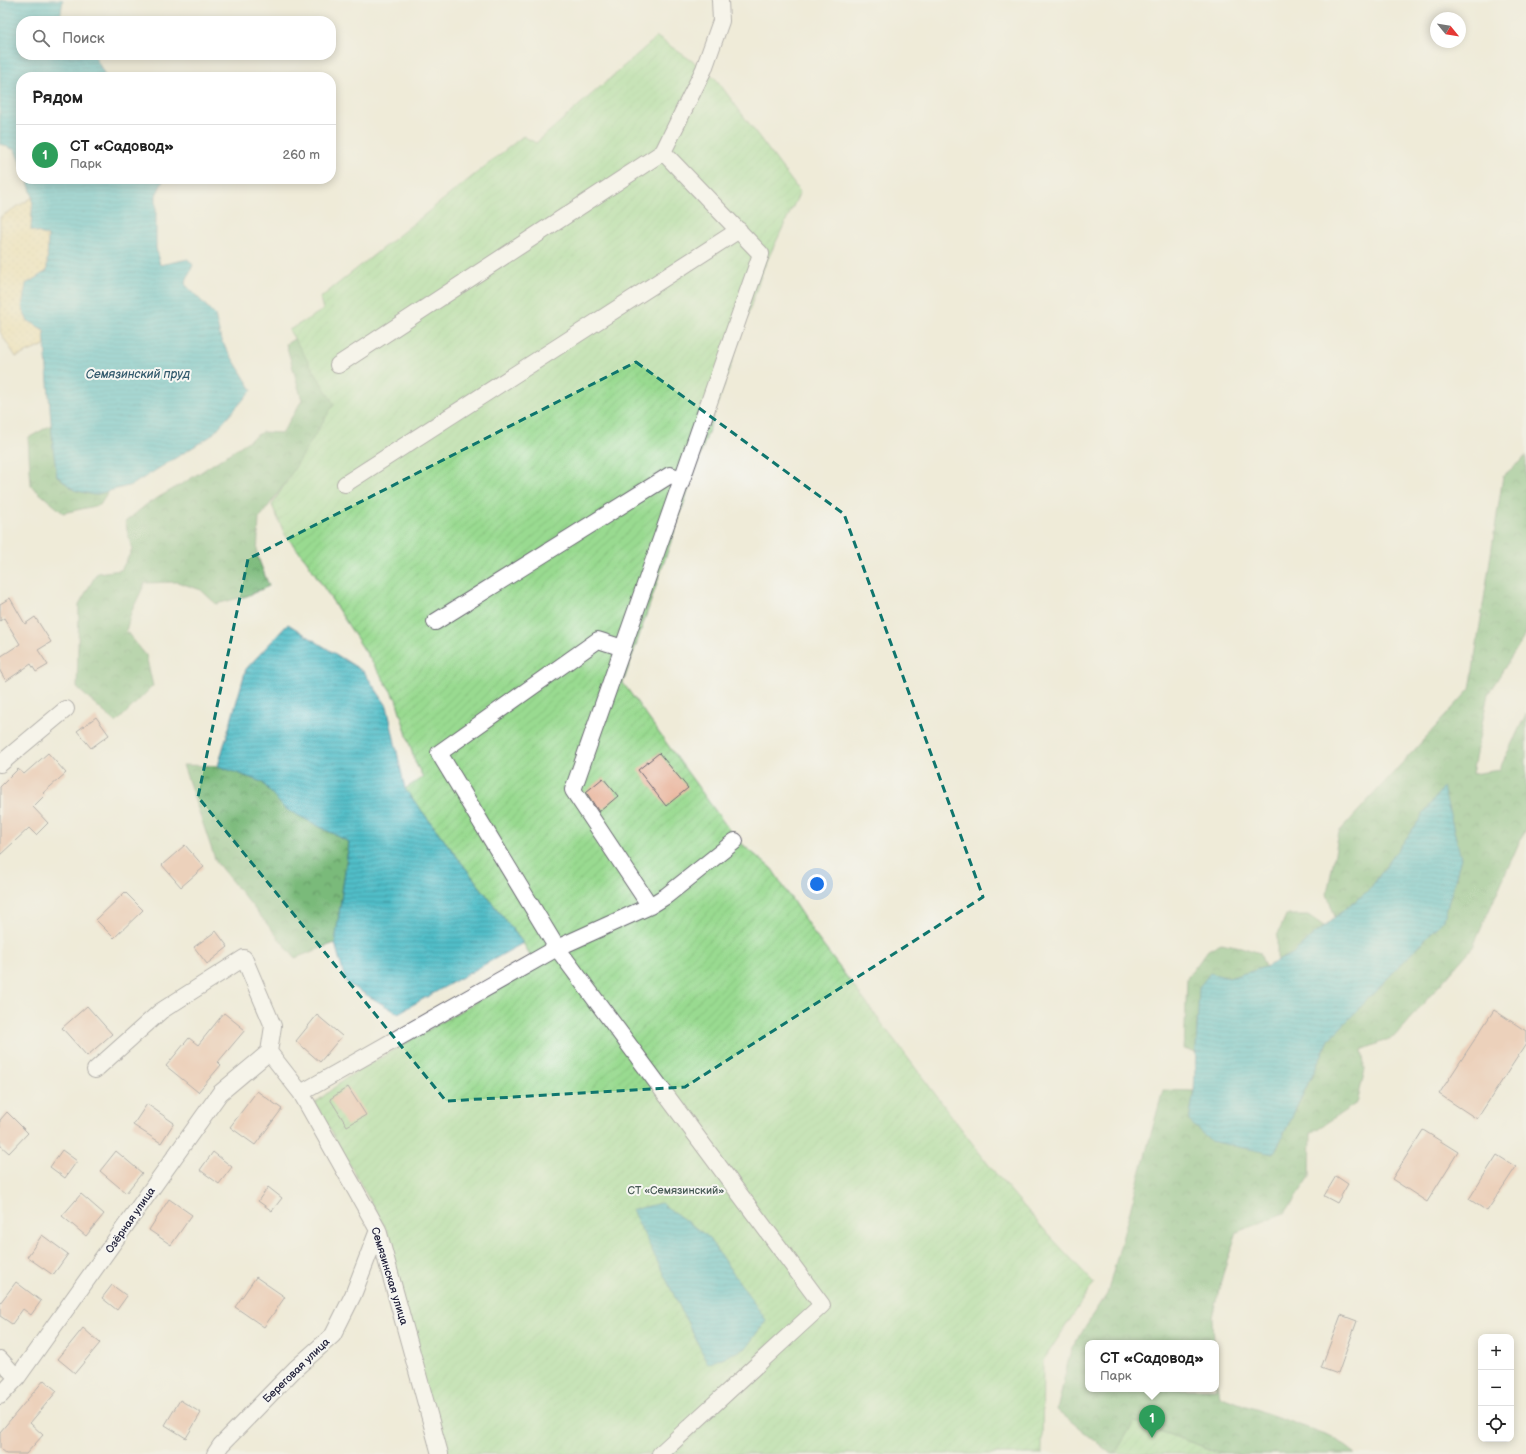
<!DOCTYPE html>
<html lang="ru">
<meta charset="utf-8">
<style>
body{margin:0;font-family:"Balsamiq Sans",sans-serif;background:#f2f2f2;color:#222}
.controls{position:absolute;right:12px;bottom:12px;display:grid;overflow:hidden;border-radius:8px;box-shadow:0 2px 10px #0003}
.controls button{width:36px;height:36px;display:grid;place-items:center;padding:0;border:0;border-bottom:1px solid #e0e0e0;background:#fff;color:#222;font:20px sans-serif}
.compass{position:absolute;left:1430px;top:12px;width:36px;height:36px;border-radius:50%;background:#fff;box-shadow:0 2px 10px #0003;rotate:120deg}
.you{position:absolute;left:817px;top:884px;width:14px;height:14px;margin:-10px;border:3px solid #fff;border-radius:50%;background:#1a73e8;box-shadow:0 0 0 6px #1a73e833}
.badge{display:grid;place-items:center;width:26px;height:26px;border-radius:50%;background:#b5179e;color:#fff;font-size:13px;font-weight:700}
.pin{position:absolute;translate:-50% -33px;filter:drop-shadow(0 1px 2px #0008)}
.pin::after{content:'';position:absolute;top:21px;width:14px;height:12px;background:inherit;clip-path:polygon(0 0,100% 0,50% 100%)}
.popup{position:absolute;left:1085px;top:1340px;width:134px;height:52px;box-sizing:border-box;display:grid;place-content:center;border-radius:8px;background:#fff;filter:drop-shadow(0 1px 3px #0005);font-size:13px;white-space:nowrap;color:#767676}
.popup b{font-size:15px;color:#222}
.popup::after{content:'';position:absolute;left:50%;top:100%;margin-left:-8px;border:8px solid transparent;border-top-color:#fff}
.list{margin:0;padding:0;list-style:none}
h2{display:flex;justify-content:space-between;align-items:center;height:52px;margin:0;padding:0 16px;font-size:17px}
h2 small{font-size:13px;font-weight:400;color:#767676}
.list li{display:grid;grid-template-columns:26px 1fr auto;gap:12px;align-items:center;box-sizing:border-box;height:60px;padding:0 16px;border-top:1px solid #e0e0e0}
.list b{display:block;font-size:15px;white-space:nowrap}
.list p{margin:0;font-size:13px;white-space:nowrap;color:#767676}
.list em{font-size:13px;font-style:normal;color:#767676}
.icon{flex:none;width:22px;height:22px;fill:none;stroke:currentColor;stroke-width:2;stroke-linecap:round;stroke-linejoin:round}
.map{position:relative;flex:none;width:1526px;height:1454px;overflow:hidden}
.search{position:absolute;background:#fff;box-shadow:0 2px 10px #0003;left:16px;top:16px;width:320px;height:44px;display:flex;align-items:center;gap:10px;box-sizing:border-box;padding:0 14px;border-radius:16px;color:#767676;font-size:15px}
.panel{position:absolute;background:#fff;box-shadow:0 2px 10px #0003;left:16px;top:72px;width:320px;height:112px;border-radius:16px}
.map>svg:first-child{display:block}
.forest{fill:url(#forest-crowns);stroke:#4e6e5a}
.sand{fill:url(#sand-dots);stroke:#887e6c}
.garden{fill:url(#garden-furrows);stroke:#5e7e66}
.water{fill:url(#water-rules);stroke:#3a7082}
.building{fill:#e9b197}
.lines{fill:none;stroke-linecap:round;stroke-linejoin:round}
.minor-casing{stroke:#6a6872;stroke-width:18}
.minor{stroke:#fff;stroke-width:16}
.marked{fill:none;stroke:#0f766e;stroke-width:3;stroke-dasharray:8 5;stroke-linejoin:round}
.labels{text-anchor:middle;stroke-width:4;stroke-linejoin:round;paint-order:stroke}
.park-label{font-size:11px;fill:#465954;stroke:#f6f6f2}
.street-label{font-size:11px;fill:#22223b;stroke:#f6f6f2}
.water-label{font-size:12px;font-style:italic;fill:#32596c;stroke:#f6f6f2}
</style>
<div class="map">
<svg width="1526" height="1454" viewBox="0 0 1526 1454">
<defs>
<pattern id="forest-crowns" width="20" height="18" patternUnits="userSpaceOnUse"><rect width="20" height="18" fill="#7aba7a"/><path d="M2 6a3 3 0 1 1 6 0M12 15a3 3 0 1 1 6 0" fill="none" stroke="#649765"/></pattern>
<pattern id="sand-dots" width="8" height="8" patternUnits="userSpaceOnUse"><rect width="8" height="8" fill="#eeda9e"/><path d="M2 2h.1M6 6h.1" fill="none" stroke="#ccbb89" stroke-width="1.8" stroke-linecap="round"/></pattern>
<pattern id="garden-furrows" width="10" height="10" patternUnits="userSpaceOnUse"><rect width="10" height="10" fill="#99da90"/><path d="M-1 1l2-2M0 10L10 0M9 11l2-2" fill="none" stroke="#84bb7d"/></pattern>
<pattern id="water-rules" width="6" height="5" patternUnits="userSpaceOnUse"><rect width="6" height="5" fill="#51bec8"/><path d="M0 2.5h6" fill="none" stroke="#439aa4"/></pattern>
</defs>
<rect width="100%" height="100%" fill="#f6f6f2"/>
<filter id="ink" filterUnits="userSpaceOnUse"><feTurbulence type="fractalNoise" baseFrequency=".025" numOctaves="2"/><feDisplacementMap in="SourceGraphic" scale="8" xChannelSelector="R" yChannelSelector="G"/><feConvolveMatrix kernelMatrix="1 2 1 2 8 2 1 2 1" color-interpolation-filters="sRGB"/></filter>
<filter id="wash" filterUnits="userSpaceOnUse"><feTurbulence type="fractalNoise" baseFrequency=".012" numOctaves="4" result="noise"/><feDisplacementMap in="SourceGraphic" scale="16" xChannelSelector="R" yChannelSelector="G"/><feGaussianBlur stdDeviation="0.9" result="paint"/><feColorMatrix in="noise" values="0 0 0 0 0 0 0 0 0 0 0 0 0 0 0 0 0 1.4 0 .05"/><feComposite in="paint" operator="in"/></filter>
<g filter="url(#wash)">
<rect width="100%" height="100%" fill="#efebd8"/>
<!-- forest -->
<path class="forest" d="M 313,327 L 347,409 L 289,478 L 259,519 L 257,555 L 269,586 L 247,596 L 216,604 L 201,590 L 177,582 L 145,583 L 131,613 L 126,631 L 146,655 L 153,686 L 116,723 L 77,688 L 79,604 L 97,573 L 121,570 L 132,550 L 125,522 L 147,504 L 190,479 L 262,432 L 282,433 L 302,400 L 286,344 Z
M 51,425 L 57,476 L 74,490 L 94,495 L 109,491 L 100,505 L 63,513 L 31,486 L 28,438 Z
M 1526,456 L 1526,634 L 1488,694 L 1472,774 L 1499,770 L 1526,714 L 1526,827 L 1473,947 L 1394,1037 L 1362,1050 L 1365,1070 L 1357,1103 L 1311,1133 L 1310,1177 L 1285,1213 L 1237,1232 L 1223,1274 L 1212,1317 L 1213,1343 L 1088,1343 L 1088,1389 L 1216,1389 L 1216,1377 L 1219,1396 L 1333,1437 L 1355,1454 L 1223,1454 L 1134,1422 L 1115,1454 L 1111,1454 L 1057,1410 L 1071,1349 L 1107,1294 L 1163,1090 L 1194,1091 L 1189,1121 L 1274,1154 L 1329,1040 L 1444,919 L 1443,788 L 1369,890 L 1335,917 L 1327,894 L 1339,832 L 1470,689 L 1503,476 Z
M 183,765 L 218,766 L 262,782 L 284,808 L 349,842 L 335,943 L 295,958 L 216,862 Z
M 1286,915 L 1308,915 L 1324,926 L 1292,954 L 1277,961 L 1277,936 Z
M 1221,943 L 1241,947 L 1260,953 L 1265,967 L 1229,978 L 1210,974 L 1197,1023 L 1196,1053 L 1184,1049 L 1187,978 L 1208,950 Z"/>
<!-- sand -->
<path class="sand" d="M 33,197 L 31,230 L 48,236 L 47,271 L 26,284 L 27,320 L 44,330 L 45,345 L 16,357 L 0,332 L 0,217 Z"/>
<!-- garden -->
<path class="garden" d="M 657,37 L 704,69 L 716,79 L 800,192 L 764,267 L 623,683 L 735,838 L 772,869 L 815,935 L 991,1168 L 1047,1233 L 1094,1283 L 1043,1361 L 1042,1454 L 434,1454 L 387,1231 L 315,1103 L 346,1078 L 537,966 L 523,943 L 405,789 L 423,777 L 415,762 L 396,699 L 306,560 L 285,535 L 272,505 L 334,404 L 289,330 L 323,310 L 320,298 L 523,136 L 536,143 Z
M 1134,1422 L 1223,1454 L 1115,1454 Z"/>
<!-- water -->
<path class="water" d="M 0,0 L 63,0 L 60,18 L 70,21 L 21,21 L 21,55 L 94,55 L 106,77 L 21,77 L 21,165 L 15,150 L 0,144 Z
M 27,179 L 164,179 L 156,195 L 156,248 L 160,265 L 188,259 L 193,265 L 185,284 L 215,315 L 221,340 L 252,390 L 211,436 L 132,485 L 94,495 L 74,490 L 57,476 L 53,448 L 44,330 L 27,320 L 22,307 L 26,284 L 47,271 L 48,236 L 31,230 L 33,197 Z
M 288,624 L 364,672 L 387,706 L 405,789 L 523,943 L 398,1013 L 346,983 L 335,943 L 349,842 L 284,808 L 262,782 L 218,766 L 246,669 Z
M 1443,787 L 1461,858 L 1444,919 L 1329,1040 L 1274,1154 L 1210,1141 L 1189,1121 L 1194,1091 L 1199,987 L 1210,973 L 1229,978 L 1265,967 L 1292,954 L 1335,917 L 1369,890 Z
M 661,1203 L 707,1236 L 766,1320 L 746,1348 L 708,1364 L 632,1210 Z"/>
<g id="blocks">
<!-- building -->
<path class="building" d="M 10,598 L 25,624 L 35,617 L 51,642 L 38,650 L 48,665 L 36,672 L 31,664 L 6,681 L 0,671 L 0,657 L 20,644 L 4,618 L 0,621 L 0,604 Z
M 96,717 L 109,735 L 91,748 L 77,731 Z
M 48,753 L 66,773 L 43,793 L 45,795 L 33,807 L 48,823 L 36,835 L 29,828 L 0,855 L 0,787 L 18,769 L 24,774 Z
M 659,753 L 688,788 L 666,806 L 638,770 Z
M 603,778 L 618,796 L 599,812 L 586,792 Z
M 185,845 L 204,867 L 181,887 L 162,865 Z
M 125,892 L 143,910 L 114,938 L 96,920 Z
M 216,931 L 228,947 L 207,964 L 194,947 Z
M 87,1006 L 112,1034 L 87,1056 L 62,1028 Z
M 1494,1010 L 1526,1031 L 1526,1044 L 1477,1119 L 1439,1094 Z
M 224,1013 L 245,1030 L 218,1062 L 221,1065 L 198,1092 L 166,1066 L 189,1038 L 198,1045 Z
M 317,1015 L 342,1036 L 320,1062 L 296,1041 Z
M 348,1087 L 366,1115 L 347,1126 L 330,1099 Z
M 257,1091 L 282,1109 L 255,1145 L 230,1127 Z
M 147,1104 L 174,1123 L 161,1143 L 133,1125 Z
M 7,1112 L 28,1133 L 9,1153 L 0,1145 L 0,1120 Z
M 1423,1130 L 1458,1152 L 1427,1202 L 1392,1179 Z
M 62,1150 L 77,1161 L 65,1178 L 50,1167 Z
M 116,1151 L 142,1173 L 126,1193 L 100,1171 Z
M 213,1152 L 232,1167 L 219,1184 L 200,1170 Z
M 1497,1155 L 1516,1167 L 1487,1211 L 1469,1199 Z
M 1336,1176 L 1348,1184 L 1337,1203 L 1324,1196 Z
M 268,1187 L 282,1198 L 272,1211 L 258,1201 Z
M 81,1194 L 104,1214 L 86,1236 L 62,1216 Z
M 169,1199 L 192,1215 L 171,1245 L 149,1230 Z
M 42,1235 L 68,1254 L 53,1275 L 27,1257 Z
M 256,1277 L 285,1297 L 264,1327 L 235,1307 Z
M 16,1282 L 41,1301 L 31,1315 L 23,1309 L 12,1324 L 0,1316 L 0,1303 Z
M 112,1285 L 127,1296 L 117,1310 L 102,1298 Z
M 1341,1315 L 1357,1321 L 1338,1374 L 1321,1368 Z
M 83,1328 L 100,1343 L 75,1373 L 58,1359 Z
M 44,1380 L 57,1391 L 30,1423 L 43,1435 L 26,1454 L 6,1454 L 0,1449 L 0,1432 Z
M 180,1400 L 201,1413 L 186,1438 L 165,1425 Z"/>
</g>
</g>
<g filter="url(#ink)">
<use href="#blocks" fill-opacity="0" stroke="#6a6872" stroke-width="1"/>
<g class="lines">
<defs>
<path id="minor" d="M 338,365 L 663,152
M 345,484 L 739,230
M 435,622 L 670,475 L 682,479
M 623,648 L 598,640 L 439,753 L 557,948 L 822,1305 L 660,1454
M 0,764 L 66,709
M 650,906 L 573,790 L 761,254 L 663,152 L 704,69 L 721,21 L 720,0
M 269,1052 L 301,1093 L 378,1230 L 440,1454
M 95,1070 L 161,1011 L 244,958 L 273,1026 L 269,1052
M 301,1093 L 557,948 L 650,906 L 666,896 L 735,841
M 0,1359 L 17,1378
M 0,1396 L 17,1378 L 220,1093 L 269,1052
M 215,1454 L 221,1445 L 295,1369 L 333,1335 L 353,1295 L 378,1230"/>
</defs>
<!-- minor casing -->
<use href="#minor" class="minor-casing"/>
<!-- minor -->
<use href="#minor" class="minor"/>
</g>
</g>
<!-- marked area -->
<path d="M0 0H1526V1454H0ZM 636,362 L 844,514 L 983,897 L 685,1087 L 446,1101 L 198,797 L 248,559 Z" fill="#efebd8" fill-opacity=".55" fill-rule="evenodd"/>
<path class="marked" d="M 636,362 L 844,514 L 983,897 L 685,1087 L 446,1101 L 198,797 L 248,559 Z"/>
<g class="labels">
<!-- park labels -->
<g class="park-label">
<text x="676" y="1194">СТ «Семязинский»</text>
</g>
<!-- street labels -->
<g class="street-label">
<text transform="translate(130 1220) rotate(-55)" y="4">Озёрная улица</text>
<text transform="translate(390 1276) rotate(73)" y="4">Семязинская улица</text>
<text transform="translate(296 1370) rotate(-44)" y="4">Береговая улица</text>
</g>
<!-- water labels -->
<g class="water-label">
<text x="138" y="378">Семязинский пруд</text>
</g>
</g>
</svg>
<div class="controls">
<button>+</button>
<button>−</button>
<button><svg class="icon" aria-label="locate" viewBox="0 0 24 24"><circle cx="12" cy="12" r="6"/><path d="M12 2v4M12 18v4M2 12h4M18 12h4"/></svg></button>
</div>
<svg class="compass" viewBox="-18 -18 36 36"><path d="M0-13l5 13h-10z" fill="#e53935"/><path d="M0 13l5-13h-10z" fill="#767676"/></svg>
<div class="you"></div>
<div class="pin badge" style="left:1152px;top:1438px;background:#2e9e5b">1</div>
<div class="popup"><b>СТ «Садовод»</b>Парк</div>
<div class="search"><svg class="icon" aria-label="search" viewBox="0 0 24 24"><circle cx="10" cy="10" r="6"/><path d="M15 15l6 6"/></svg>Поиск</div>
<section class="panel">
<h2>Рядом<small></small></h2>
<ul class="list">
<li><span class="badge" style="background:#2e9e5b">1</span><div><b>СТ «Садовод»</b><p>Парк</p></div><em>260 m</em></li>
</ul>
</section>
</div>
